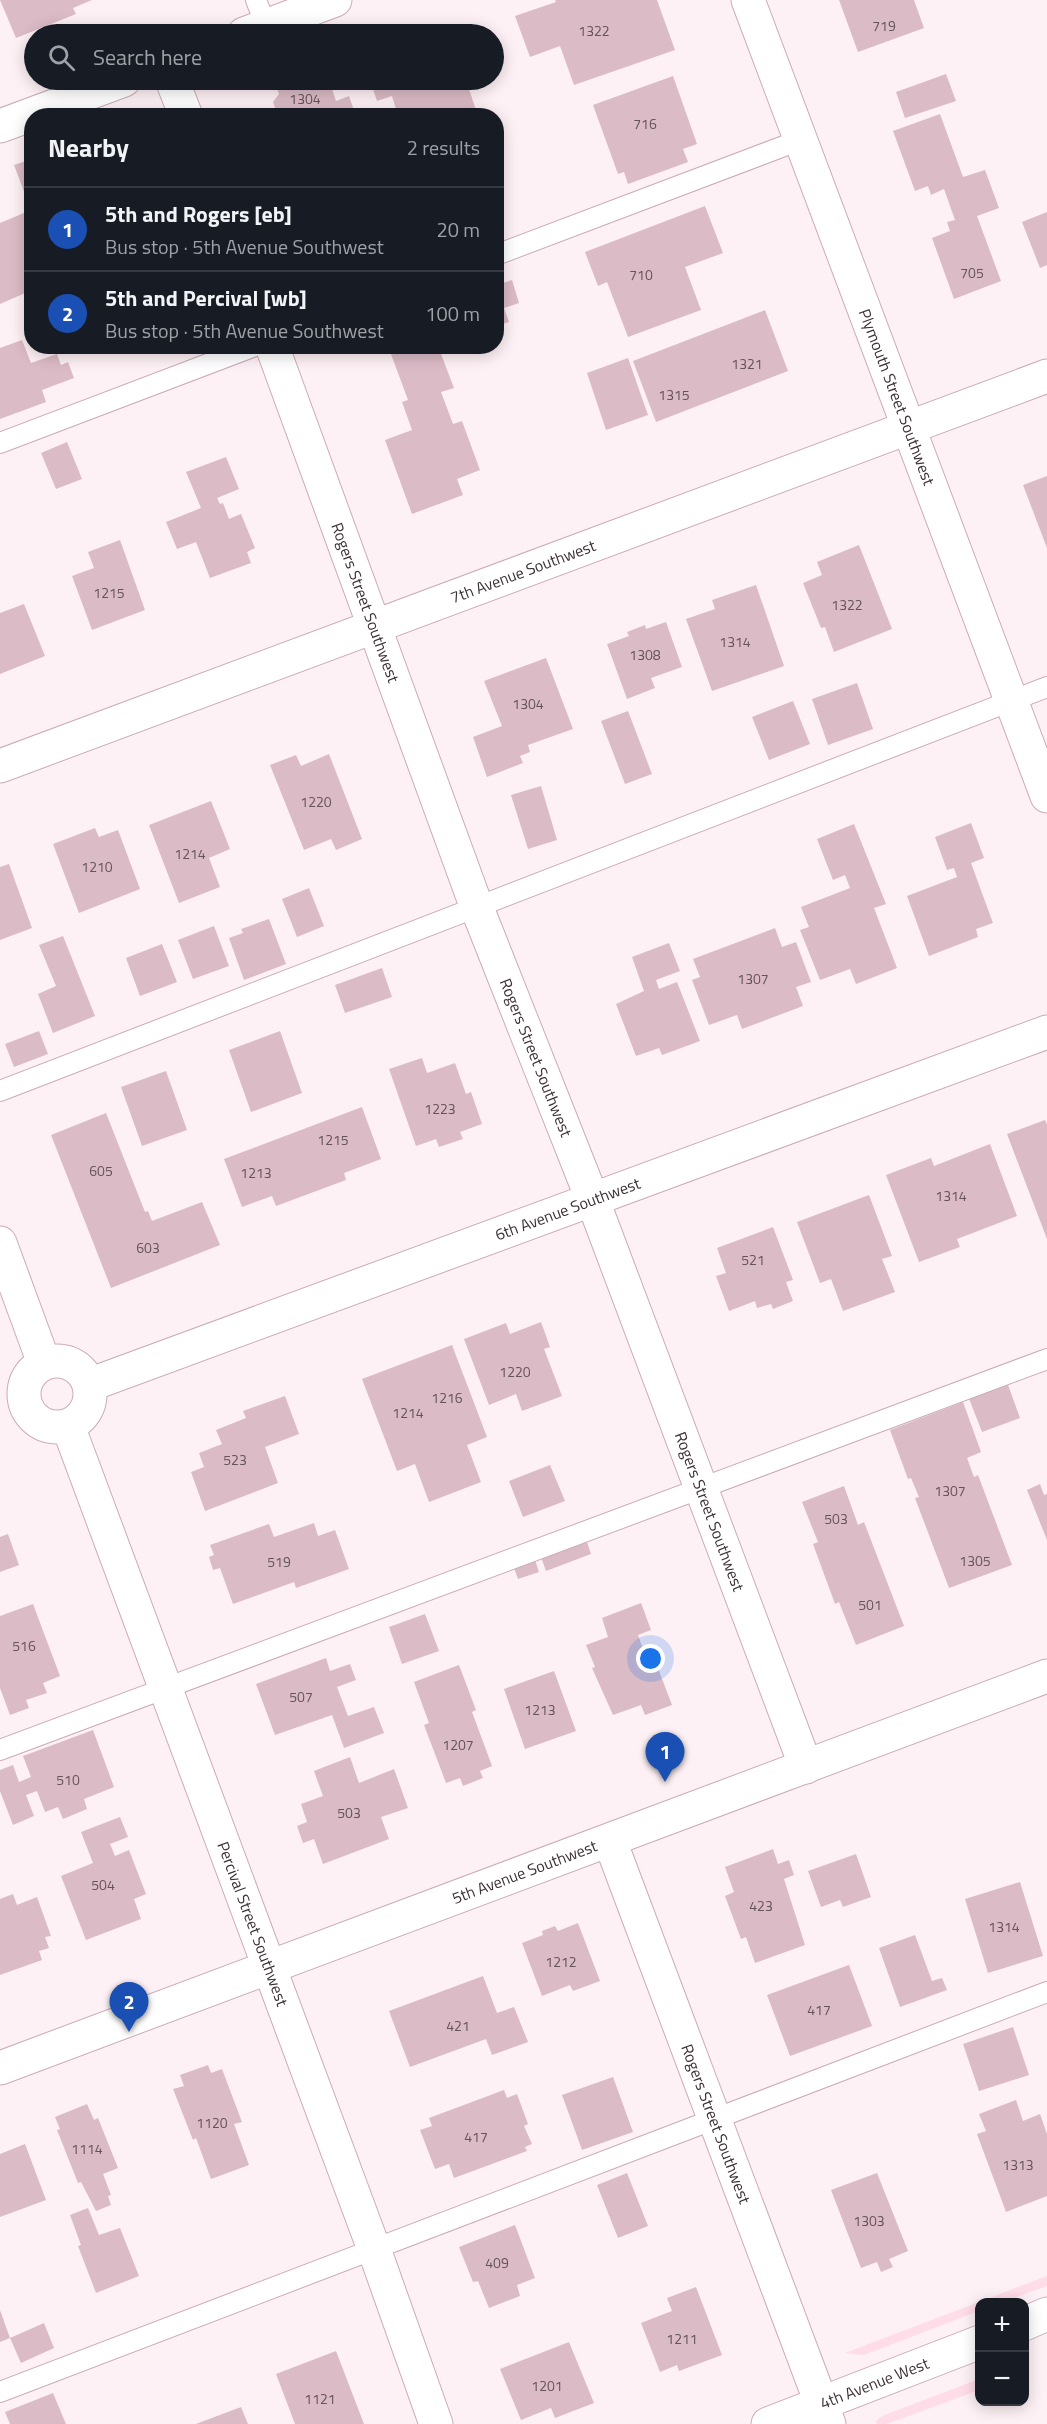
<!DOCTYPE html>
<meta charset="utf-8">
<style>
body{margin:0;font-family:"Titillium Web",sans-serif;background:#20242c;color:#f1f3f6}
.controls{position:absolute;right:18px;bottom:18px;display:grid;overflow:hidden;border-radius:12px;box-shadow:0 3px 15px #0003}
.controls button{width:54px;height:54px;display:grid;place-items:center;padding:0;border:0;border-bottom:2px solid #363941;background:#171b24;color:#f1f3f6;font:30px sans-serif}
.you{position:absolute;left:651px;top:1659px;width:21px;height:21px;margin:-15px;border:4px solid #fff;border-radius:50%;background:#1a73e8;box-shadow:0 0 0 9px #1a73e833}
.badge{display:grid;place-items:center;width:39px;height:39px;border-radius:50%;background:#b45309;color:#fff;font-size:20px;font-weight:700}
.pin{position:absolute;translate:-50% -50px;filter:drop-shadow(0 2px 3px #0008)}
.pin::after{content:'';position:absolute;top:32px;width:21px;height:18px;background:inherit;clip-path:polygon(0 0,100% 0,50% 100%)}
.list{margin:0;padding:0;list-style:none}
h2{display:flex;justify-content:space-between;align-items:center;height:78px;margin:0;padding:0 24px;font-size:26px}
h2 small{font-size:20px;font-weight:400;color:#9ea1a6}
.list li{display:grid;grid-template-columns:39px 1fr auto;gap:18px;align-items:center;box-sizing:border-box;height:84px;padding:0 24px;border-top:2px solid #363941}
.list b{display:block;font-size:22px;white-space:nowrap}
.list p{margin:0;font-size:20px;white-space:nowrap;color:#9ea1a6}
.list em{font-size:20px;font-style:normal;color:#9ea1a6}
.icon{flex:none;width:33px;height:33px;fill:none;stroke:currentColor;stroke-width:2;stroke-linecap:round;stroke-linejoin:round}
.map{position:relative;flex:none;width:1047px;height:2424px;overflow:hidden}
.search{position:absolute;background:#171b24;box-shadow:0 3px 15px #0003;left:24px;top:24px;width:480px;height:66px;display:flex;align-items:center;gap:15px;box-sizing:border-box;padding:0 21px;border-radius:33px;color:#9ea1a6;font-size:22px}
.panel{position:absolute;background:#171b24;box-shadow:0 3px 15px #0003;left:24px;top:108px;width:480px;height:246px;border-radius:24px}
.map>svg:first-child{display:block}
.green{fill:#fedce8}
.building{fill:#dbbbc6}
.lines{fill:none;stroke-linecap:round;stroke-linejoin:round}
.lane-casing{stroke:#cbabb7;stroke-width:22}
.street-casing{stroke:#cbabb7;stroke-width:35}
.secondary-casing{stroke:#cbabb7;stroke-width:35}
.lane{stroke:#fff;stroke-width:20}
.street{stroke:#fff;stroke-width:33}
.secondary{stroke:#fff;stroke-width:33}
.labels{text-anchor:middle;stroke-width:5;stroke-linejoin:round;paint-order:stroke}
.number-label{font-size:14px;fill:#645359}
.street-label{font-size:16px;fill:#3d3035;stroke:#fef1f5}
</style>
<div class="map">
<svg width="1047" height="2424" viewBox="0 0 1047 2424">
<rect width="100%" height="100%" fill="#fef1f5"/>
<!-- green -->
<path class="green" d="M 1047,2276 L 1047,2286 L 1003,2302 L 980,2302 L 979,2311 L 864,2355 L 845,2353 Z
M 979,2379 L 979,2390 L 887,2424 L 877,2424 L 876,2421 L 882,2416 Z"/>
<!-- building -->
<path class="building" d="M 0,0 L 92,0 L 73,8 L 76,14 L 16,38 Z
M 555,0 L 657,0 L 675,50 L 574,85 L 560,46 L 530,57 L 515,16 L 556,2 Z
M 839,0 L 914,0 L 924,28 L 858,52 Z
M 946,74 L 956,101 L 905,118 L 896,92 Z
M 673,76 L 697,144 L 683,149 L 688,162 L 628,184 L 624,172 L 618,174 L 593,105 Z
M 293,80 L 329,80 L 336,101 L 349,96 L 356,116 L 277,113 L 273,102 L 279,94 L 276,86 Z
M 370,80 L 466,80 L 478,116 L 398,116 L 392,96 L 377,101 Z
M 940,114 L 963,177 L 985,170 L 999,208 L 977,216 L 1001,281 L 954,299 L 932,238 L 950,231 L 947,222 L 955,220 L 944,189 L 931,195 L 928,186 L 915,191 L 893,131 Z
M 32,159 L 32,290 L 0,304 L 0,223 L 31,210 L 14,165 Z
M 705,206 L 723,253 L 685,267 L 701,310 L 628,337 L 607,282 L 598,286 L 585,252 Z
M 1047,212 L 1047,265 L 1040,268 L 1022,222 Z
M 512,280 L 519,303 L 504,308 L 509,322 L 496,326 L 496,285 Z
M 765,310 L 788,371 L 656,422 L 633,361 Z
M 22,340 L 31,363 L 57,354 L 61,365 L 68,362 L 74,378 L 42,390 L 46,402 L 0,419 L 0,348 Z
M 388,346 L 438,346 L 454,388 L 441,392 L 453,424 L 462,421 L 480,470 L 457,479 L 463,495 L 412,514 L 385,440 L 412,430 L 402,402 L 408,400 Z
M 628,358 L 648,415 L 606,430 L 587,373 Z
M 67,442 L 82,479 L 56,489 L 41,453 Z
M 226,457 L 239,489 L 217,498 L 220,504 L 223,503 L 229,519 L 241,514 L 255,548 L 247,552 L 251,563 L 210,578 L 196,542 L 177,549 L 166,522 L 201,508 L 186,472 Z
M 1047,476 L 1047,548 L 1023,485 Z
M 120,540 L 145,610 L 92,630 L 72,576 L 94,568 L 88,552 Z
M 859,545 L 892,629 L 834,652 L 825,627 L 821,628 L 803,583 L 822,575 L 817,562 Z
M 756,585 L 784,666 L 712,691 L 686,619 L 715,609 L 712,600 Z
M 24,604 L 45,656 L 0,674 L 0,613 Z
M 666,622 L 682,667 L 651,678 L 655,688 L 627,699 L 607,644 L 629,636 L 627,632 L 645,625 L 646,629 Z
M 546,658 L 573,729 L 528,745 L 530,752 L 520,756 L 523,763 L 487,777 L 473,737 L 502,726 L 484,681 Z
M 857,683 L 873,729 L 828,745 L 812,699 Z
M 793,701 L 810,744 L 769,760 L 752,717 Z
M 628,711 L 652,774 L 625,784 L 601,721 Z
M 329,754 L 362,839 L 336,850 L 331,839 L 304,850 L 270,765 L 296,755 L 301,766 Z
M 541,786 L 557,840 L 528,849 L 511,795 Z
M 211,801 L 230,849 L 209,858 L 220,887 L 179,903 L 149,825 Z
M 971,823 L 984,858 L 971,863 L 993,923 L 976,929 L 978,937 L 929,956 L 907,896 L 957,877 L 954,868 L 947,870 L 935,837 Z
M 854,824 L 886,904 L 874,908 L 897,968 L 856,984 L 850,969 L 820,980 L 800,930 L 809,927 L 801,907 L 850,888 L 845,875 L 833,880 L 817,839 Z
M 95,828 L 99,837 L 118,830 L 140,889 L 79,913 L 53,844 Z
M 9,864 L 32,928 L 0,940 L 0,867 Z
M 309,888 L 324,926 L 297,937 L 282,899 Z
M 269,919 L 286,964 L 244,980 L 229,938 L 243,933 L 241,929 Z
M 214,926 L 229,966 L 193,979 L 178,940 Z
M 775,928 L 782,947 L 796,942 L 811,982 L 796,987 L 803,1006 L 742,1029 L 737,1015 L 709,1025 L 692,980 L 700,977 L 693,959 Z
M 63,936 L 95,1016 L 53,1033 L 38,994 L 56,986 L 39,945 Z
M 669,943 L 680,971 L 656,980 L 659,989 L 677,982 L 700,1041 L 662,1055 L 659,1048 L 636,1056 L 616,1004 L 644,991 L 632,957 Z
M 162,944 L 177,982 L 140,996 L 126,958 Z
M 382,968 L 392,997 L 345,1013 L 335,985 Z
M 39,1031 L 48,1054 L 14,1067 L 5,1044 Z
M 280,1031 L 302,1093 L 251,1112 L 229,1050 Z
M 422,1058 L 427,1073 L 455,1063 L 466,1094 L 471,1092 L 482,1124 L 460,1132 L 463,1139 L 439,1147 L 436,1139 L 416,1146 L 389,1069 Z
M 166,1071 L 187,1130 L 142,1146 L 121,1087 Z
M 362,1107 L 381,1159 L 344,1173 L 346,1180 L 276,1206 L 272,1196 L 242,1207 L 224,1159 Z
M 106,1113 L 145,1212 L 148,1211 L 152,1221 L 202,1202 L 220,1245 L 111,1288 L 51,1135 Z
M 1045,1120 L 1047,1124 L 1047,1239 L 1007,1134 Z
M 990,1144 L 1017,1216 L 957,1239 L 960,1247 L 919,1262 L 886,1175 L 931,1158 L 934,1166 Z
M 869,1195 L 892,1256 L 882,1259 L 895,1292 L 843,1311 L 831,1279 L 820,1283 L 797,1222 Z
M 773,1227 L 793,1280 L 786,1282 L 793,1301 L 773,1309 L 771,1304 L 757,1308 L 755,1301 L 729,1311 L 716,1276 L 726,1273 L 717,1248 Z
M 541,1322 L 550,1347 L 544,1349 L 562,1396 L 522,1411 L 516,1394 L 489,1405 L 464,1339 L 506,1323 L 510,1334 Z
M 452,1345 L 487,1437 L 467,1445 L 481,1482 L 429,1502 L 415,1464 L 397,1471 L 362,1379 Z
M 1007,1382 L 1020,1418 L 982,1432 L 968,1396 Z
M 285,1396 L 299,1434 L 265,1447 L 278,1483 L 205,1511 L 191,1472 L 204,1467 L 199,1453 L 222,1444 L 216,1430 L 246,1418 L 243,1411 Z
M 963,1402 L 981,1452 L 967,1458 L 974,1477 L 978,1475 L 1012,1565 L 949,1588 L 915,1498 L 919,1497 L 911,1478 L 908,1479 L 890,1430 Z
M 550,1465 L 565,1501 L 523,1517 L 509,1481 Z
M 1040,1484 L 1044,1495 L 1047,1494 L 1047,1540 L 1027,1490 Z
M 844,1486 L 858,1525 L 864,1522 L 904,1626 L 856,1645 L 839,1602 L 835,1604 L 813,1544 L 818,1542 L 802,1502 Z
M 314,1523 L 318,1536 L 335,1530 L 349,1569 L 296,1588 L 294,1582 L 233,1604 L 220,1568 L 213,1570 L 209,1557 L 214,1555 L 210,1545 L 269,1524 L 274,1537 Z
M 8,1534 L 19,1565 L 0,1572 L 0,1537 Z
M 585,1536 L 591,1554 L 546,1571 L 540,1554 Z
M 534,1557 L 539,1572 L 518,1579 L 513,1565 Z
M 641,1603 L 651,1630 L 638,1635 L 649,1666 L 656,1663 L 672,1705 L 645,1715 L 641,1705 L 613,1715 L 592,1668 L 595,1667 L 586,1645 L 608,1637 L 602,1618 Z
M 33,1604 L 60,1676 L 43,1683 L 47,1693 L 26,1700 L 29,1708 L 10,1715 L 0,1688 L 0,1616 Z
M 425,1614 L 439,1651 L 402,1664 L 389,1627 Z
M 326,1658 L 330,1671 L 350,1664 L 356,1680 L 337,1687 L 348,1716 L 374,1707 L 384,1733 L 344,1748 L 332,1715 L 275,1735 L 256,1684 Z
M 459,1665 L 476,1710 L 472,1712 L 492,1766 L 480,1771 L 483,1778 L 463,1786 L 460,1778 L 446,1783 L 424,1725 L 429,1723 L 414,1682 Z
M 554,1671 L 576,1731 L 525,1749 L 504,1689 Z
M 93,1730 L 114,1787 L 84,1799 L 87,1809 L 63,1819 L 58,1807 L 45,1812 L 37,1791 L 26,1795 L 34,1816 L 13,1825 L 0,1791 L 0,1770 L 13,1765 L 19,1782 L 31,1777 L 23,1756 Z
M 350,1757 L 359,1783 L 394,1769 L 408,1808 L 381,1817 L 389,1839 L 323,1864 L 314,1839 L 303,1843 L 297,1826 L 307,1822 L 301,1804 L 323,1796 L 314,1771 Z
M 120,1817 L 128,1837 L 110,1844 L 115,1856 L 129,1850 L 146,1894 L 134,1899 L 141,1919 L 86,1940 L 61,1876 L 93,1863 L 81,1832 Z
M 773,1849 L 778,1864 L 789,1860 L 794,1875 L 784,1879 L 805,1945 L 755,1963 L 746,1937 L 741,1939 L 725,1896 L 734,1892 L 725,1867 Z
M 856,1854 L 871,1897 L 843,1907 L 840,1900 L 821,1907 L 808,1871 Z
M 1020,1882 L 1043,1956 L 988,1973 L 965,1899 Z
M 13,1894 L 17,1905 L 37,1897 L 51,1936 L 45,1937 L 49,1948 L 39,1951 L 42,1960 L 0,1975 L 0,1899 Z
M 578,1923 L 600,1981 L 573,1991 L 570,1985 L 542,1996 L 522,1943 L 543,1935 L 542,1931 L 555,1926 L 558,1931 Z
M 915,1935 L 932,1981 L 942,1978 L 947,1990 L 900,2007 L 879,1948 Z
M 849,1965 L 872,2026 L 790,2056 L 767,1995 Z
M 483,1976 L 497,2013 L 514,2007 L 528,2042 L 492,2055 L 486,2039 L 410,2067 L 389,2011 Z
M 1013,2027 L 1029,2075 L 979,2091 L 963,2044 Z
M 208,2065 L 211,2073 L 222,2069 L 242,2122 L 234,2124 L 249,2165 L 211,2179 L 196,2138 L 193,2140 L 173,2089 L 184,2086 L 180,2075 Z
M 613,2077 L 633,2132 L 582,2150 L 562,2095 Z
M 504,2090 L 507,2098 L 517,2094 L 528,2124 L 524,2126 L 532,2144 L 525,2147 L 527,2151 L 454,2178 L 449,2164 L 435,2169 L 420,2130 L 432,2126 L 429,2118 Z
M 1016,2100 L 1023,2121 L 1040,2114 L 1047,2134 L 1047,2196 L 1006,2212 L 977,2134 L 986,2131 L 979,2114 Z
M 87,2104 L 94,2120 L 98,2118 L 118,2168 L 103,2174 L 111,2195 L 108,2196 L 111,2205 L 96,2211 L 81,2182 L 78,2183 L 57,2130 L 60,2129 L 55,2117 Z
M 25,2144 L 46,2200 L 0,2217 L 0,2154 Z
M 627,2173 L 648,2226 L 618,2238 L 597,2185 Z
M 877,2173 L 908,2251 L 889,2259 L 893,2267 L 881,2272 L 877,2262 L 861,2268 L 831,2190 Z
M 88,2208 L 99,2235 L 120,2228 L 139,2276 L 96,2293 L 78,2246 L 81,2245 L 70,2215 Z
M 515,2225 L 535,2278 L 517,2285 L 520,2296 L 489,2308 L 478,2281 L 473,2282 L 459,2247 Z
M 696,2287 L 722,2355 L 679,2371 L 677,2365 L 660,2372 L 641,2323 L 672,2311 L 667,2298 Z
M 0,2310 L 10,2338 L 0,2342 Z
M 44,2323 L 54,2348 L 21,2363 L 10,2338 Z
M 569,2342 L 594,2403 L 555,2418 L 551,2408 L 521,2420 L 500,2369 Z
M 336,2351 L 364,2424 L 295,2424 L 276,2374 Z
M 53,2393 L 66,2424 L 10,2424 L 5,2412 Z
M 241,2407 L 248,2424 L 196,2424 Z"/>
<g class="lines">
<defs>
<path id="lane" d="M 256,0 L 266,26
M 496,255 L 800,140
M 0,443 L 255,346
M 0,1091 L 1047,687
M 0,1750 L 1047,1359
M 0,2392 L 1047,1992"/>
<g id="street">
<path id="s1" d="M 748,0 L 1047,796"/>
<path d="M 244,34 L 335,0"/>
<path d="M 172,80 L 186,116"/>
<path d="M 0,126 L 124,80"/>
<path id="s2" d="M 272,346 L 477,908 L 593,1201 L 806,1767"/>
<path id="s3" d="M 0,766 L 1047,376"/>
<path d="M 0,1243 L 44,1363"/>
<circle cx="57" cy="1394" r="33"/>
<path id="s4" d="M 89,1385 L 1047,1032"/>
<path id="s5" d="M 68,1426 L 374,2249 L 436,2424"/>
<path id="s6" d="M 610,1841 L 829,2424"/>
<path id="s7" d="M 0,2068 L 1047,1676"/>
</g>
<g id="secondary">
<path d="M 1024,2324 L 1047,2314"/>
<path id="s8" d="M 768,2424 L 980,2342"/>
</g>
</defs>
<!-- lane casing -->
<use href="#lane" class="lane-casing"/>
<!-- street casing -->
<use href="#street" class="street-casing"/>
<!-- secondary casing -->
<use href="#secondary" class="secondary-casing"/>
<!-- lane -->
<use href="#lane" class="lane"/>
<!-- street -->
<use href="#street" class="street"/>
<!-- secondary -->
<use href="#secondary" class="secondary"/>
</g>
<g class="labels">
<!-- number labels -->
<g class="number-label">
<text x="884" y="31">719</text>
<text x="594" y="36">1322</text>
<text x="305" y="104">1304</text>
<text x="645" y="129">716</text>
<text x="972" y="278">705</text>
<text x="641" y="280">710</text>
<text x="747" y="369">1321</text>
<text x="674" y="400">1315</text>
<text x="109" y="598">1215</text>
<text x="847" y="610">1322</text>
<text x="735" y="647">1314</text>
<text x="645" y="660">1308</text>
<text x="528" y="709">1304</text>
<text x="316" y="807">1220</text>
<text x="190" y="859">1214</text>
<text x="97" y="872">1210</text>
<text x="753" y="984">1307</text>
<text x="440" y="1114">1223</text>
<text x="333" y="1145">1215</text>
<text x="101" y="1176">605</text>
<text x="256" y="1178">1213</text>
<text x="951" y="1201">1314</text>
<text x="148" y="1253">603</text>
<text x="753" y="1265">521</text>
<text x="515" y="1377">1220</text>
<text x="447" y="1403">1216</text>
<text x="408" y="1418">1214</text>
<text x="235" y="1465">523</text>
<text x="950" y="1496">1307</text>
<text x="836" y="1524">503</text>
<text x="975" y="1566">1305</text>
<text x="279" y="1567">519</text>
<text x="870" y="1610">501</text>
<text x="24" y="1651">516</text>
<text x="301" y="1702">507</text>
<text x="540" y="1715">1213</text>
<text x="458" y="1750">1207</text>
<text x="68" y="1785">510</text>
<text x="349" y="1818">503</text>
<text x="103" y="1890">504</text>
<text x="761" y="1911">423</text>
<text x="1004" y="1932">1314</text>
<text x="561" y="1967">1212</text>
<text x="819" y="2015">417</text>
<text x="458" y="2031">421</text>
<text x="212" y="2128">1120</text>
<text x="476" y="2142">417</text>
<text x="87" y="2154">1114</text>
<text x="1018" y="2170">1313</text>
<text x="869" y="2226">1303</text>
<text x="497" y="2268">409</text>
<text x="682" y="2344">1211</text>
<text x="547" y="2391">1201</text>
<text x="320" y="2404">1121</text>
</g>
<!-- street labels -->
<g class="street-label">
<text dy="6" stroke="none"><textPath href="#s1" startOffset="424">Plymouth Street Southwest</textPath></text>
<text dy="6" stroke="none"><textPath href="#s3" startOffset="558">7th Avenue Southwest</textPath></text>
<text dy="6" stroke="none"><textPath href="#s2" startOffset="273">Rogers Street Southwest</textPath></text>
<text dy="6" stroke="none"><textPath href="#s2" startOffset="759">Rogers Street Southwest</textPath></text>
<text dy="6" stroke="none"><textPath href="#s4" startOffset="510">6th Avenue Southwest</textPath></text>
<text dy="6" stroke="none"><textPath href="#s2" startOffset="1245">Rogers Street Southwest</textPath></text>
<text dy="6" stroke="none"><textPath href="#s7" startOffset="560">5th Avenue Southwest</textPath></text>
<text dy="6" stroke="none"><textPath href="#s5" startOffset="531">Percival Street Southwest</textPath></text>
<text dy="6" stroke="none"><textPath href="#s6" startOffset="302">Rogers Street Southwest</textPath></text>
<text dy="6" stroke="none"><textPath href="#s8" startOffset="114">4th Avenue West</textPath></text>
</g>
</g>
</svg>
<div class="controls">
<button>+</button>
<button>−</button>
</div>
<div class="you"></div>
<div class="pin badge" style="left:665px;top:1782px;background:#1a4fb4">1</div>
<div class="pin badge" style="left:129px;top:2032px;background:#1a4fb4">2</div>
<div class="search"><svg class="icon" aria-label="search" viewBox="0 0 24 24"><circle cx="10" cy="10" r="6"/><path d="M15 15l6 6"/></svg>Search here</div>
<section class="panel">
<h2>Nearby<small>2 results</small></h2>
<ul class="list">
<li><span class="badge" style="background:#1a4fb4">1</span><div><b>5th and Rogers [eb]</b><p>Bus stop · 5th Avenue Southwest</p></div><em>20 m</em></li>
<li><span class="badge" style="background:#1a4fb4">2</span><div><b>5th and Percival [wb]</b><p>Bus stop · 5th Avenue Southwest</p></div><em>100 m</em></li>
</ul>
</section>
</div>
